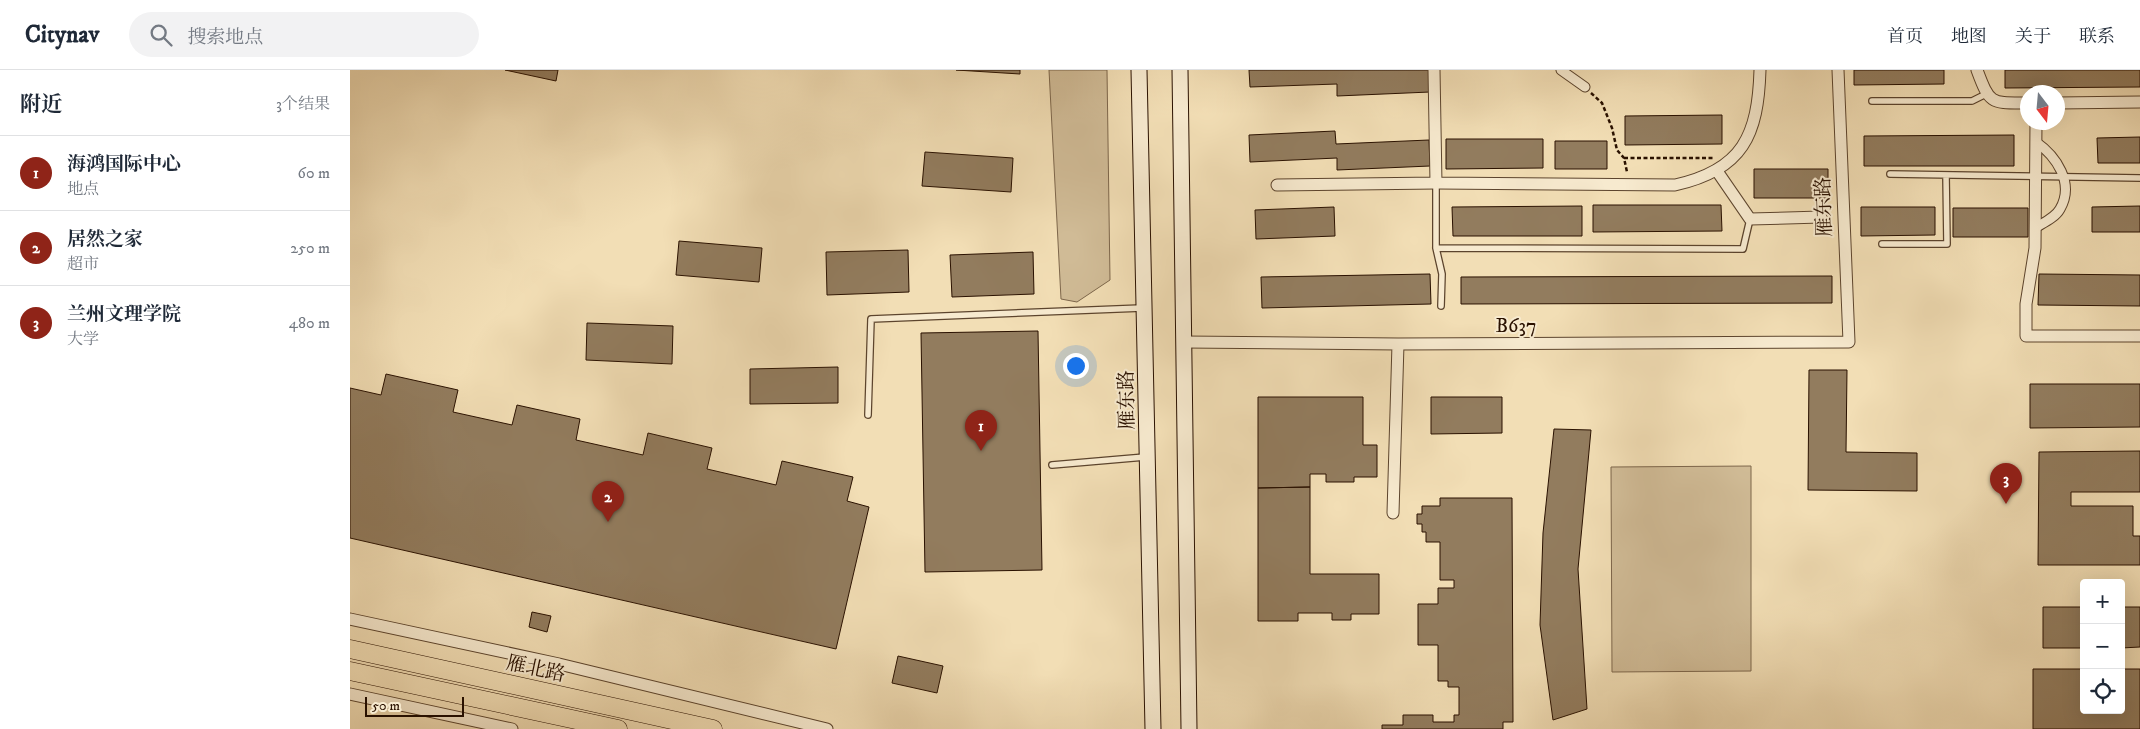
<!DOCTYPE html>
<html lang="zh">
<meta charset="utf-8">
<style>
body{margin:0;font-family:"IM FELL DW Pica","Noto Serif SC",serif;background:#f2f2f3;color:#1f2937}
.controls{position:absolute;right:15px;bottom:15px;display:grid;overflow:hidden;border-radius:5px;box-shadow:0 5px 20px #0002}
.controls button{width:45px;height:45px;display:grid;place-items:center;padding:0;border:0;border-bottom:1px solid #e0e1e3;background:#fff;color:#1f2937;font:25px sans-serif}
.compass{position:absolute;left:1670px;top:15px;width:45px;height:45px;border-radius:50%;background:#fff;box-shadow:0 5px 20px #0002;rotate:164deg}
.scale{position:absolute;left:15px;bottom:12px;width:99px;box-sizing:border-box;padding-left:5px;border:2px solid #2a1100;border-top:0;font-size:14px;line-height:18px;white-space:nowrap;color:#2a1100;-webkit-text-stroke:4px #f7eacf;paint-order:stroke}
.you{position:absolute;left:725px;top:295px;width:18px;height:18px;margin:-12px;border:4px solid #fff;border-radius:50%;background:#1a73e8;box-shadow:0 0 0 8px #1a73e833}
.badge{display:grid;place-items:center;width:32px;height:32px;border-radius:50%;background:#8f2418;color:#fff;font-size:16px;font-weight:700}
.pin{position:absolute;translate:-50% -41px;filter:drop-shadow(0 1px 2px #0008)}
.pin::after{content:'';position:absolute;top:26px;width:18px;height:15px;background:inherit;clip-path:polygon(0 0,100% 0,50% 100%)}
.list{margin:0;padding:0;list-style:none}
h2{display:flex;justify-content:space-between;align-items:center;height:65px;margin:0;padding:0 20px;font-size:21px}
h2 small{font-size:16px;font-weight:400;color:#747a83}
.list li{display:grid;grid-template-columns:32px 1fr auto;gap:15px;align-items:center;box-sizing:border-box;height:75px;padding:0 20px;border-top:1px solid #e0e1e3}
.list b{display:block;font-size:19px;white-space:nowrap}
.list p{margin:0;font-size:16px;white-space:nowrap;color:#747a83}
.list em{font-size:16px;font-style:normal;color:#747a83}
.icon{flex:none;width:28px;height:28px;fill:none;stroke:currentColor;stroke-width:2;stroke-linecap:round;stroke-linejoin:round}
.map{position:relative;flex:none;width:1790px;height:659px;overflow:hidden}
header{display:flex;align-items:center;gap:30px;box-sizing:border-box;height:70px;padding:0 25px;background:#fff;border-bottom:1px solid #e0e1e3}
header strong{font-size:24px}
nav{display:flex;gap:28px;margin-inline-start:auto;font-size:18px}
.search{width:350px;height:45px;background:#f2f2f3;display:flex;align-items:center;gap:12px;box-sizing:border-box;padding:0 18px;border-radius:28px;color:#747a83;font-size:19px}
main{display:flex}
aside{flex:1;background:#fff}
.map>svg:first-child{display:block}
.green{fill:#d0bb96;stroke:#7d664b}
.building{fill:#927c5e;stroke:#2a1100}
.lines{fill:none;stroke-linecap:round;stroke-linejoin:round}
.service-casing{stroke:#5c442d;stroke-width:8}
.pedestrian-casing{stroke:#5c442d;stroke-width:11}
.minor-casing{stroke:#5c442d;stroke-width:13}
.secondary-casing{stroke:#2a1100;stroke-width:17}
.primary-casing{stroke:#2a1100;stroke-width:19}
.path{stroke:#2a1100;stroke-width:2.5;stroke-dasharray:4 2.5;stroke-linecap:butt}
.service{stroke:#f7eacf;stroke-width:5.5}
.pedestrian{stroke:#f7eacf;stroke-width:9}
.minor{stroke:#f7eacf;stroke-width:11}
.secondary{stroke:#f7eacf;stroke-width:15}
.primary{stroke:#f2deb5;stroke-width:18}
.labels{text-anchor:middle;stroke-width:4;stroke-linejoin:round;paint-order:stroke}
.street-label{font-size:20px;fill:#2a1100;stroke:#f7eacf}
</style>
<header>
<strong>Citynav</strong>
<div class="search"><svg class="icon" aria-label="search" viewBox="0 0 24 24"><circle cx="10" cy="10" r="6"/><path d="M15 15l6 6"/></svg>搜索地点</div>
<nav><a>首页</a><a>地图</a><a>关于</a><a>联系</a></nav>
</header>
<main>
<aside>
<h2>附近<small>3个结果</small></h2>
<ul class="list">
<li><span class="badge">1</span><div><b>海鸿国际中心</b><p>地点</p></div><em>60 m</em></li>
<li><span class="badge">2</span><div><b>居然之家</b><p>超市</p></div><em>250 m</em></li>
<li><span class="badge">3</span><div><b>兰州文理学院</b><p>大学</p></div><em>480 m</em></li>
</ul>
</aside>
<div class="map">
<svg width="1790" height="659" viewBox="0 0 1790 659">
<rect width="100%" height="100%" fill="#f2deb5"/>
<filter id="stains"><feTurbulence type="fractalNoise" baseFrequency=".004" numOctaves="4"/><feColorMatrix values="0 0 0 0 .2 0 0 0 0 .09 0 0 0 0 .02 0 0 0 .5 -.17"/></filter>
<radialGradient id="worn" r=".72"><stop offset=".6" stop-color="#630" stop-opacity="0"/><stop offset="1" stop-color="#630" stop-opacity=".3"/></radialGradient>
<!-- green -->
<path class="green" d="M 699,0 L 757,0 L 760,210 L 727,232 L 711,229 Z
M 1401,396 L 1401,601 L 1262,602 L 1261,397 Z"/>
<!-- building -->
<path class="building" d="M 155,0 L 208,0 L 206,11 Z
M 606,0 L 670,0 L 670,4 Z
M 899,0 L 1079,0 L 1080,22 L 987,26 L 987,14 L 900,17 Z
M 1504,0 L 1594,0 L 1594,14 L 1504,15 Z
M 1655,0 L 1790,0 L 1790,17 L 1655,18 Z
M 1372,45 L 1372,74 L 1275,75 L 1275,46 Z
M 985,61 L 986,74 L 1079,70 L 1080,96 L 987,100 L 987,88 L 900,92 L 899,65 Z
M 1664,65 L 1664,96 L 1514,96 L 1514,66 Z
M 1790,67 L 1790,93 L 1748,93 L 1747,68 Z
M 1096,69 L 1193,69 L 1193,98 L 1096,99 Z
M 1205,71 L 1257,71 L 1257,99 L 1205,99 Z
M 575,82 L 663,88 L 661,122 L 572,116 Z
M 1404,99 L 1478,99 L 1478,128 L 1404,128 Z
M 1243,135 L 1371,135 L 1372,161 L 1243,162 Z
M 1232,136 L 1232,166 L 1103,166 L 1102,137 Z
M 1790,136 L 1790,162 L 1742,162 L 1742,137 Z
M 984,137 L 985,166 L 906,169 L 905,140 Z
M 1511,137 L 1585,137 L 1585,165 L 1511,166 Z
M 1603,138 L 1678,138 L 1678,167 L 1603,167 Z
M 329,171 L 412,178 L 409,212 L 326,205 Z
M 558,180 L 559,222 L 477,225 L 476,182 Z
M 683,182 L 684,224 L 602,227 L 600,185 Z
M 1080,204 L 1081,234 L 912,238 L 911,207 Z
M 1689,204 L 1790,205 L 1790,236 L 1688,235 Z
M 1482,206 L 1482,233 L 1111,234 L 1111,207 Z
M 237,253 L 323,256 L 322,294 L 236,290 Z
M 688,261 L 692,500 L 575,502 L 571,263 Z
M 488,297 L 488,333 L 400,334 L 400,299 Z
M 1459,300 L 1497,300 L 1496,382 L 1567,383 L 1567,421 L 1458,420 Z
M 36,304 L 108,320 L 103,342 L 162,355 L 167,335 L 230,349 L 226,370 L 293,385 L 298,363 L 362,378 L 357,399 L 426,415 L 432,391 L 503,407 L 497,431 L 519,437 L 486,579 L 0,468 L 0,318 L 31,325 Z
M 1680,314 L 1790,314 L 1790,357 L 1680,358 Z
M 908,327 L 1013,327 L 1013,375 L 1027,375 L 1027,407 L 1004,407 L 1004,412 L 976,412 L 976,404 L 960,404 L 960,417 L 908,418 Z
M 1081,327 L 1152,327 L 1152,363 L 1081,364 Z
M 1204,359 L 1241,360 L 1228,499 L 1237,639 L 1203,650 L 1190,555 L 1193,463 Z
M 1790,381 L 1790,422 L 1721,422 L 1721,436 L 1783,436 L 1783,466 L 1790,466 L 1790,495 L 1688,495 L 1689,382 Z
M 960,417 L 960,504 L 1029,504 L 1029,544 L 1001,544 L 1001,550 L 982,550 L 982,543 L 948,543 L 948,551 L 908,551 L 908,418 Z
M 1090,428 L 1162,428 L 1163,652 L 1153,652 L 1153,659 L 1032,659 L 1032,655 L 1053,655 L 1053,645 L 1083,645 L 1083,652 L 1104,652 L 1104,645 L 1109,645 L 1109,617 L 1098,617 L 1098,611 L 1088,611 L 1088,575 L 1068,575 L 1068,534 L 1088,534 L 1088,518 L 1104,518 L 1104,510 L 1090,510 L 1090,472 L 1076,472 L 1076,462 L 1072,462 L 1072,454 L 1067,454 L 1067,444 L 1072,444 L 1072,436 L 1090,436 Z
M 1693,537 L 1734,537 L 1734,578 L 1693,578 Z
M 1771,537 L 1790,537 L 1790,577 L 1771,578 Z
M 182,542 L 201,546 L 197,562 L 179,557 Z
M 548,586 L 593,596 L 587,623 L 542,613 Z
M 1683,599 L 1734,599 L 1734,640 L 1771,640 L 1771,599 L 1790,599 L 1790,659 L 1683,659 Z"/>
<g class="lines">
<defs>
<path id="service" d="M 1522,31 L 1622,31 L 1636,24
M 1540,104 L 1790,108
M 1532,174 L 1597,174 L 1596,105
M 1086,178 L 1086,113
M 1091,236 L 1092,204 L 1086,178 L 1393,179 L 1400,149
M 518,345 L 521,249 L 792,238
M 702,395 L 795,387"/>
<path id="pedestrian" d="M 1211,0 L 1235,17
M 1685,158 C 1693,153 1705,148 1710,139 C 1725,113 1706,86 1686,72"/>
<path id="minor" d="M 1084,0 L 1086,113
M 1627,0 C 1640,35 1641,33 1678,33
M 1708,33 L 1790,32
M 1686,52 L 1685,178 L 1676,234 L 1676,266 L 1790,266
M 1367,101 L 1400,149 L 1471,147
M 927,115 L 1086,113 L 1325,115 C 1393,100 1408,65 1410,0
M 834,272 L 1048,274 L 1499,272 L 1488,0
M 1043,443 L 1048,274
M 0,549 L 209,594 L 477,659
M 0,624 L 162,659"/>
<path id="secondary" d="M 789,0 L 803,659
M 830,0 L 839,659"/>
<path id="primary" d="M 0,579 L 363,659
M 0,601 L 268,659"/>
</defs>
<!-- service casing -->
<use href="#service" class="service-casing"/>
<!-- pedestrian casing -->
<use href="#pedestrian" class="pedestrian-casing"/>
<!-- minor casing -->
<use href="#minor" class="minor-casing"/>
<!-- secondary casing -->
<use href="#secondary" class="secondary-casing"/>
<!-- primary casing -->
<use href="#primary" class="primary-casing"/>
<!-- path -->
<path class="path" d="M 1241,23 L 1252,33 L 1262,58 L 1267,80 L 1274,88 L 1277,102
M 1274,88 L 1363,88"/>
<!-- service -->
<use href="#service" class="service"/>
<!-- pedestrian -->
<use href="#pedestrian" class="pedestrian"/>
<!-- minor -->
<use href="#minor" class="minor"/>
<!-- secondary -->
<use href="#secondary" class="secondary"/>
<!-- primary -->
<use href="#primary" class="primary"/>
</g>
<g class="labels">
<!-- street labels -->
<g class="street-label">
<text transform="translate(1473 137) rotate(-92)" y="7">雁东路</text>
<text x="1166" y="262">B637</text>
<text transform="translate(776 330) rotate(-91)" y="7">雁东路</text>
<text transform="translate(186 598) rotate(12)" y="7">雁北路</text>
</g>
</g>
<rect width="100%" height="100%" filter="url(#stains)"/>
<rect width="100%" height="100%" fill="url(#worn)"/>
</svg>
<div class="controls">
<button>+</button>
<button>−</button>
<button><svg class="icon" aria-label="locate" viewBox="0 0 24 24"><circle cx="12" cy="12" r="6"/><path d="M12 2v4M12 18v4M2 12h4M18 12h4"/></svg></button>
</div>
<svg class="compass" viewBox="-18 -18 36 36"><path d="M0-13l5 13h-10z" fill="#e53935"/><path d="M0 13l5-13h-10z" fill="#747a83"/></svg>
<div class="scale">50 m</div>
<div class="you"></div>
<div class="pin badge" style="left:631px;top:381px">1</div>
<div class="pin badge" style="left:258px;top:452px">2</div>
<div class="pin badge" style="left:1656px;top:434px">3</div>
</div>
</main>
